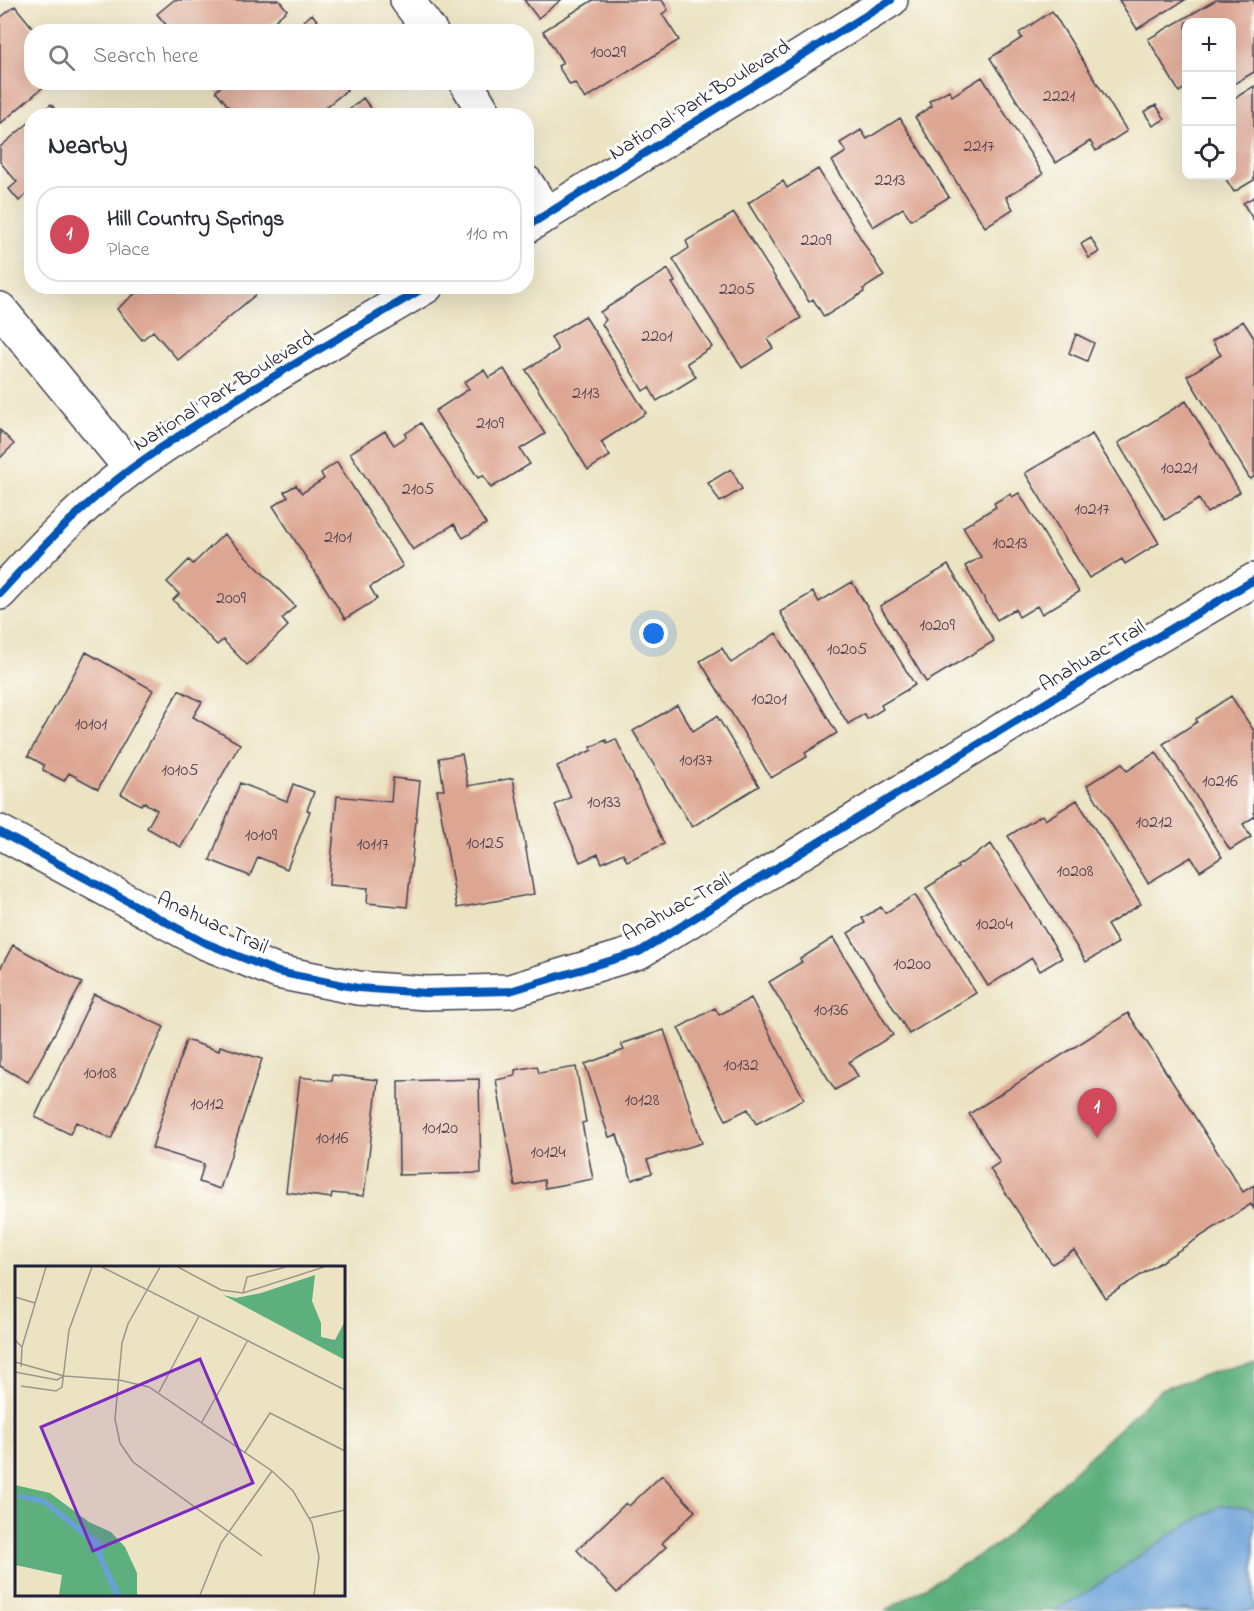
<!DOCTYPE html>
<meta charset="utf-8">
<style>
body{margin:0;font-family:"Indie Flower",sans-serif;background:#f7f7f7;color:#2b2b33}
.controls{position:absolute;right:18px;top:18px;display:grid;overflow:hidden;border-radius:12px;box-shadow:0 6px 24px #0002}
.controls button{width:54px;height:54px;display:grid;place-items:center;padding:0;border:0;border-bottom:2px solid #e1e1e2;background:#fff;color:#2b2b33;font:30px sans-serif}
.you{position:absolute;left:654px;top:634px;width:21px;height:21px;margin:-15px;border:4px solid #fff;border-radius:50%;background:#1a73e8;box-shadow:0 0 0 9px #1a73e833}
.badge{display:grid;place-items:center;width:39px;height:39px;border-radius:50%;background:#d1495b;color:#fff;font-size:20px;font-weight:700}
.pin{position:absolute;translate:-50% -50px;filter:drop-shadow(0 2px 3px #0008)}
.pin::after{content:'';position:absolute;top:32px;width:21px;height:18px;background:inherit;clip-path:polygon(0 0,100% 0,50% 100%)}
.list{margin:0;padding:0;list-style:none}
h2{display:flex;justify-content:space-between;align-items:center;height:78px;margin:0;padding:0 24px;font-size:26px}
h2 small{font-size:20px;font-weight:400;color:#7c7c81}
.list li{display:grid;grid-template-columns:39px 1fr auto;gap:18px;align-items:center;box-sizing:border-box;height:96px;margin:0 12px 12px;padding:0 12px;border:2px solid #e1e1e2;border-radius:24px}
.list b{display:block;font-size:22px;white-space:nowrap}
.list p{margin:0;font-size:20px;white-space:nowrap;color:#7c7c81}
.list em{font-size:20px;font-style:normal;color:#7c7c81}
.icon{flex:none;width:33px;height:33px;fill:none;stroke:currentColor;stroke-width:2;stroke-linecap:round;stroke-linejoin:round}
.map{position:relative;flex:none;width:1254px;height:1611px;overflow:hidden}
.search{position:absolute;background:#fff;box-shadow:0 6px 24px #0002;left:24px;top:24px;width:510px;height:66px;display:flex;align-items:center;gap:15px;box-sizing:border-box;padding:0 21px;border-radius:24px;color:#7c7c81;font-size:22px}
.panel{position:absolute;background:#fff;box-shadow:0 6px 24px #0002;left:24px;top:108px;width:510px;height:186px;border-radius:24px}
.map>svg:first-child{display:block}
.forest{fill:#5db07e;stroke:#40695c;stroke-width:1.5}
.water{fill:#6aa0d8;stroke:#46618a;stroke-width:1.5}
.building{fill:#dda692}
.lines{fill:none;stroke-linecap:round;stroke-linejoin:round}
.minor-casing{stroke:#403f4f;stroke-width:36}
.minor{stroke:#fff;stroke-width:33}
.cycleway-casing{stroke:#fdfcf7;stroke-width:11}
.cycleway{stroke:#0057b8;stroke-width:8}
.labels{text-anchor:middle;stroke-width:6;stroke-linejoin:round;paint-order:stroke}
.number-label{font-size:18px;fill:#514351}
.street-label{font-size:21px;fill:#22223b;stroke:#fdfcf7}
.inset-road{fill:none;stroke:#9b968c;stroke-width:1.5}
.view{fill:#7b2cbf;fill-opacity:0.15;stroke:#7b2cbf;stroke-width:3}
.inset-edge{fill:none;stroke:#22223b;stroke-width:3}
</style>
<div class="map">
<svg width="1254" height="1611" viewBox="0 0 1254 1611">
<rect width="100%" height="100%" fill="#fdfcf7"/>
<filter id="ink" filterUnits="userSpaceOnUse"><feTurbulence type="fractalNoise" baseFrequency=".0167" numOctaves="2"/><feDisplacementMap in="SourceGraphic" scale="12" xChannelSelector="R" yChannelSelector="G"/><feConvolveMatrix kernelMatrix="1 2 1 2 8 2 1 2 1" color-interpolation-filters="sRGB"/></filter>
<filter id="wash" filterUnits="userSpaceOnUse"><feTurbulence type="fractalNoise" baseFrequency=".008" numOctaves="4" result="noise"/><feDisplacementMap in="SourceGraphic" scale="24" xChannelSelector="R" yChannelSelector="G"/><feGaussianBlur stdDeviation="1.35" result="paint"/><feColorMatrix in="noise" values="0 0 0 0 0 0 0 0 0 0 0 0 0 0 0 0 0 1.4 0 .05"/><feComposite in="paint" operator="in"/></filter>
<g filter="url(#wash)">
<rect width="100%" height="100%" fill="#ebe3c2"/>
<!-- forest -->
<path class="forest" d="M 1254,1359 L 1254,1611 L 885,1611 L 996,1545 L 1161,1389 Z"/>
<!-- water -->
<path class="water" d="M 1222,1505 L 1247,1507 L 1254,1511 L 1254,1611 L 1193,1611 L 1183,1609 L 1180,1611 L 1053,1611 L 1081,1596 L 1175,1532 Z"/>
<g id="blocks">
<!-- building -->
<path class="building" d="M 174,0 L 279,0 L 287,10 L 262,32 L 172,32 L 157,14 Z
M 524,0 L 561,0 L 538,18 Z
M 593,0 L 662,0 L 668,10 L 662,14 L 679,40 L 585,99 L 575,83 L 570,85 L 558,66 L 563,63 L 543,31 Z
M 1119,0 L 1185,0 L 1137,29 Z
M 1216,0 L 1254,0 L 1254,72 L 1232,85 L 1232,22 L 1186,22 L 1186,87 L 1179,92 L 1148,39 Z
M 15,6 L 36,32 L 32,32 L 32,82 L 49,82 L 0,124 L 0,18 Z
M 1052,11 L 1127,131 L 1096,151 L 1090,141 L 1056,163 L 990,58 L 1022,38 L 1019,33 Z
M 312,14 L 326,32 L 291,32 Z
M 982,77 L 1043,174 L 1006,197 L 1013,209 L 985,227 L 915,117 L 932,106 L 929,101 L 949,90 L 952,96 Z
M 226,82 L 341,82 L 347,90 L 315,116 L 236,116 L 216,91 Z
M 1254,86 L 1254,180 L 1234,192 L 1224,176 L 1232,176 L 1232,100 Z
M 363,98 L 377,116 L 342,116 Z
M 51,104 L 60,116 L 37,116 Z
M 1156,105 L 1165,119 L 1153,126 L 1144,112 Z
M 900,118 L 949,197 L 911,220 L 903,208 L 873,227 L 832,161 L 846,152 L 840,143 L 861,130 L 867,139 Z
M 32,120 L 32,201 L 26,195 L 19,201 L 9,189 L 17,182 L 0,162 L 0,147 Z
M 818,169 L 884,276 L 863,289 L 864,292 L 824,317 L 813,299 L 809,302 L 748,203 L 783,181 L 787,188 Z
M 1254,197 L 1254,221 L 1243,203 Z
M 734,213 L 801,318 L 767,339 L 773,348 L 742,368 L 673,259 L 689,248 L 686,241 Z
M 1091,238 L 1099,252 L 1089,258 L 1081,244 Z
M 668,269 L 675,282 L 672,283 L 712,347 L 687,363 L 696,377 L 657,401 L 649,387 L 643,391 L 602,324 L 606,320 L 600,312 Z
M 144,286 L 266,286 L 178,360 L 153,331 L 142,340 L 117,309 Z
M 585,316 L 646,413 L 601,442 L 610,456 L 588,470 L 526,370 L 558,350 L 551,337 Z
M 1243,321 L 1254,338 L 1254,477 L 1250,479 L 1187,376 L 1221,355 L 1212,341 Z
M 1076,334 L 1094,343 L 1087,361 L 1069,353 Z
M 504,369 L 545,434 L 520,449 L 530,464 L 491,488 L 483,475 L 478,478 L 435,411 L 469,389 L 464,382 L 484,370 L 489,378 Z
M 1186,401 L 1240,492 L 1207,513 L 1199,499 L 1165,520 L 1118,443 Z
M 421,423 L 486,524 L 463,538 L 454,524 L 413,550 L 350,453 L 385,431 L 394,445 L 406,437 L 405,434 Z
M 0,430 L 14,444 L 0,458 Z
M 1092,434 L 1159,543 L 1125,564 L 1122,559 L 1089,578 L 1025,473 Z
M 337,462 L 403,566 L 370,587 L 377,599 L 345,619 L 273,506 L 288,497 L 284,492 L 296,485 L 302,493 L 324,479 L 321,473 Z
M 731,469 L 742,489 L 720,502 L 708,483 Z
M 1019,493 L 1079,592 L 1042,614 L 1037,606 L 1019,617 L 1015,609 L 997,620 L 965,566 L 981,557 L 963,527 L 996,507 L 994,503 L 1010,494 L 1012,497 Z
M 224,534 L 295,606 L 282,619 L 288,626 L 247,665 L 223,640 L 217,645 L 173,600 L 179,594 L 167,582 L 189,560 L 193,564 Z
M 948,565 L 994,641 L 926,682 L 880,606 Z
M 852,582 L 915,685 L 881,705 L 883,709 L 867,719 L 864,714 L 848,724 L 780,612 L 813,592 L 819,602 Z
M 776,633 L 837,733 L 805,753 L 807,757 L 771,778 L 700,661 L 722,648 L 731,663 Z
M 86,652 L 153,690 L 98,789 L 69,773 L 64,781 L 43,770 L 44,765 L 28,756 Z
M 179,690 L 202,702 L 193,717 L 240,744 L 181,847 L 147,828 L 157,810 L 143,802 L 141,805 L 121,794 Z
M 1231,696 L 1254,731 L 1254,817 L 1243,824 L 1251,837 L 1230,850 L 1163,744 L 1197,722 L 1196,719 Z
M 677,705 L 693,731 L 717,716 L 759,786 L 692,827 L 633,731 Z
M 616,739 L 664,844 L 627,861 L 623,853 L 602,863 L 598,854 L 580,862 L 555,805 L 571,797 L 557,766 L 592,750 L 591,747 L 606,740 L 607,743 Z
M 1156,752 L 1222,857 L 1200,871 L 1191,857 L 1148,883 L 1087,785 L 1122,763 L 1127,771 Z
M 462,754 L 468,786 L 513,778 L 534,894 L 457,908 L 437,790 L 444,790 L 439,758 Z
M 393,778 L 420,781 L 407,907 L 367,903 L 368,888 L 329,885 L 337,796 L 391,802 Z
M 240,783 L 287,801 L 293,784 L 314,792 L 307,810 L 310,811 L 287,869 L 258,857 L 250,876 L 210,860 Z
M 1077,800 L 1141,904 L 1107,925 L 1118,943 L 1086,962 L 1008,836 L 1042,815 L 1045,820 Z
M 991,844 L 1062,958 L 1040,971 L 1032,958 L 988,986 L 926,888 L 958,868 L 957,866 Z
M 915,895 L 976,993 L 909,1034 L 848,933 L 865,923 L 862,918 L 871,913 L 881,907 L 885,913 Z
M 833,938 L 893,1035 L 849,1062 L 858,1076 L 835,1090 L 769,982 L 802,962 L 800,959 Z
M 13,945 L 82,983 L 28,1082 L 0,1066 L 0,969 Z
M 94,994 L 164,1027 L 111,1139 L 76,1122 L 70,1134 L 35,1117 Z
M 751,998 L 804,1099 L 756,1124 L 748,1109 L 726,1120 L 678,1028 L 715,1008 L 719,1015 Z
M 1128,1013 L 1243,1192 L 1254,1185 L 1254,1209 L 1251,1204 L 1105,1298 L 1074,1250 L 1052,1264 L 990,1169 L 1000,1162 L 969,1114 Z
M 664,1030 L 702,1143 L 647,1160 L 652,1173 L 632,1180 L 617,1135 L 609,1137 L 585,1064 L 624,1050 L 621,1044 Z
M 186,1040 L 219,1051 L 220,1046 L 262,1059 L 220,1189 L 199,1182 L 204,1164 L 152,1148 Z
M 537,1066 L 539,1073 L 576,1067 L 586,1122 L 582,1123 L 593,1179 L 545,1188 L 544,1180 L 515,1186 L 496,1080 L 515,1076 L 515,1070 Z
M 333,1075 L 378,1080 L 364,1196 L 332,1193 L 331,1198 L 286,1192 L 300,1077 L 332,1081 Z
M 479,1079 L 481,1173 L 399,1175 L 398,1081 Z
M 662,1475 L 695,1511 L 662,1543 L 666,1547 L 617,1593 L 577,1550 L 626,1503 L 629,1506 Z"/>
</g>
</g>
<g filter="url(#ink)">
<use href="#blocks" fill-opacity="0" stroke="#403f4f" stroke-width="1.5"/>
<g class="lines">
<defs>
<path id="minor" d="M 407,0 L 431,32
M 466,82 L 486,116
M 526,182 L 547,215
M 526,227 L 891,0
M 0,309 L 131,469
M 0,593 C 41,548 83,504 132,468 C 226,401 328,345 427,286
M 0,832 L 203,942 L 278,972 L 358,988 L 426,993 L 510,991 L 639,952 L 1062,693 L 1254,580"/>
</defs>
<!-- minor casing -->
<use href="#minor" class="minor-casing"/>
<!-- minor -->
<use href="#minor" class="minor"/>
<defs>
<path id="cycleway" d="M 526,227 L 891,0
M 0,593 C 41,548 83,504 132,468 C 226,401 328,345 427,286
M 0,832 L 203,942 L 278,972 L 358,988 L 426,993 L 510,991 L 639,952 L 1062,693 L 1254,580"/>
</defs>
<!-- cycleway casing -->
<use href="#cycleway" class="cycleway-casing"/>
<!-- cycleway -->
<use href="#cycleway" class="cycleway"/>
</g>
</g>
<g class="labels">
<!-- number labels -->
<g class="number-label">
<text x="608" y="57">10029</text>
<text x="1059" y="101">2221</text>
<text x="979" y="151">2217</text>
<text x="890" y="185">2213</text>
<text x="816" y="245">2209</text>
<text x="737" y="294">2205</text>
<text x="657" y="341">2201</text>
<text x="586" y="398">2113</text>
<text x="490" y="428">2109</text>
<text x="1179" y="473">10221</text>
<text x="418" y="494">2105</text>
<text x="1092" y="514">10217</text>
<text x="338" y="542">2101</text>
<text x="1010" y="548">10213</text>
<text x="231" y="603">2009</text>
<text x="937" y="630">10209</text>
<text x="847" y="654">10205</text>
<text x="769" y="704">10201</text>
<text x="91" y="729">10101</text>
<text x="696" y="765">10137</text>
<text x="180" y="775">10105</text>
<text x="1220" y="786">10216</text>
<text x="604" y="807">10133</text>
<text x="1154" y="827">10212</text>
<text x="261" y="840">10109</text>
<text x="485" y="848">10125</text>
<text x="373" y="849">10117</text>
<text x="1075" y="876">10208</text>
<text x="994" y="929">10204</text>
<text x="912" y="969">10200</text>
<text x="831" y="1015">10136</text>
<text x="741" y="1070">10132</text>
<text x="100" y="1078">10108</text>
<text x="642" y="1105">10128</text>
<text x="207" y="1109">10112</text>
<text x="440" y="1133">10120</text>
<text x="332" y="1143">10116</text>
<text x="548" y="1157">10124</text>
</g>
<!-- street labels -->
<g class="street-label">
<text transform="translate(699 99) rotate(-32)" y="7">National Park Boulevard</text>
<text transform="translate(223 390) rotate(-32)" y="7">National Park Boulevard</text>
<text transform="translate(1092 655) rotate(-31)" y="7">Anahuac Trail</text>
<text transform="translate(676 906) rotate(-29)" y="7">Anahuac Trail</text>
<text transform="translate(213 922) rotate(25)" y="7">Anahuac Trail</text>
</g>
</g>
<!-- overview -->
<g transform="translate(15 1266)">
<rect width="330" height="330" fill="#ebe3c2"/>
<path d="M 300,9 L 297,35 L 306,57 L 306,71 L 320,74 L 330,55 L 330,94 L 208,29 L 221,32 L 246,27 ZM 0,219 L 35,227 L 74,256 L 96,266 L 110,281 L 122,307 L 122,329 L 44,329 L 47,309 L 0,299 Z" fill="#5db07e"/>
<path d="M 0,228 L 28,232 L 88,277 L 88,291 L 106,329 L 99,329 L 76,277 L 28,238 L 0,231 Z" fill="#6aa0d8"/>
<path class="inset-road" d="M 87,1 L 330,124M 145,1 L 113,58 L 107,77 L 100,153 L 105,177 L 118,196 L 247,290M 163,1 L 206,24 L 228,27 L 309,1M 228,27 L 232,11 L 271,1M 0,31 L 20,37M 0,74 L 7,81 L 6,101M 7,81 L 31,1M 0,96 L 49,110M 0,106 L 42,114 L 49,110 L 104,114 L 134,121 L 257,205 L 278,225 L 297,257 L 304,291 L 299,329M 6,120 L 41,125 L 47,121 L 54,64 L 77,1M 144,126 L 184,50M 187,156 L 233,74M 230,186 L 255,147 L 330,185M 295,252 L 330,244M 185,329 L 206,277 L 257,205"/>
<path class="view" d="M 185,93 L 238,217 L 78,285 L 26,161 Z"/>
<rect width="330" height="330" class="inset-edge"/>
</g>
</svg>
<div class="controls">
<button>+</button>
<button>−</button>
<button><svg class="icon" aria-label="locate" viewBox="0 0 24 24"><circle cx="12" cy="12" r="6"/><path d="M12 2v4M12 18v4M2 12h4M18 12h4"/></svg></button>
</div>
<div class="you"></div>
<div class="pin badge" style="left:1097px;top:1138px">1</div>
<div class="search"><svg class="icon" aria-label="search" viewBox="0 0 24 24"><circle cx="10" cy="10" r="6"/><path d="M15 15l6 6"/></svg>Search here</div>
<section class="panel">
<h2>Nearby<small></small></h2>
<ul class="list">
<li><span class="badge">1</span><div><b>Hill Country Springs</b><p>Place</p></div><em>110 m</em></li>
</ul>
</section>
</div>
